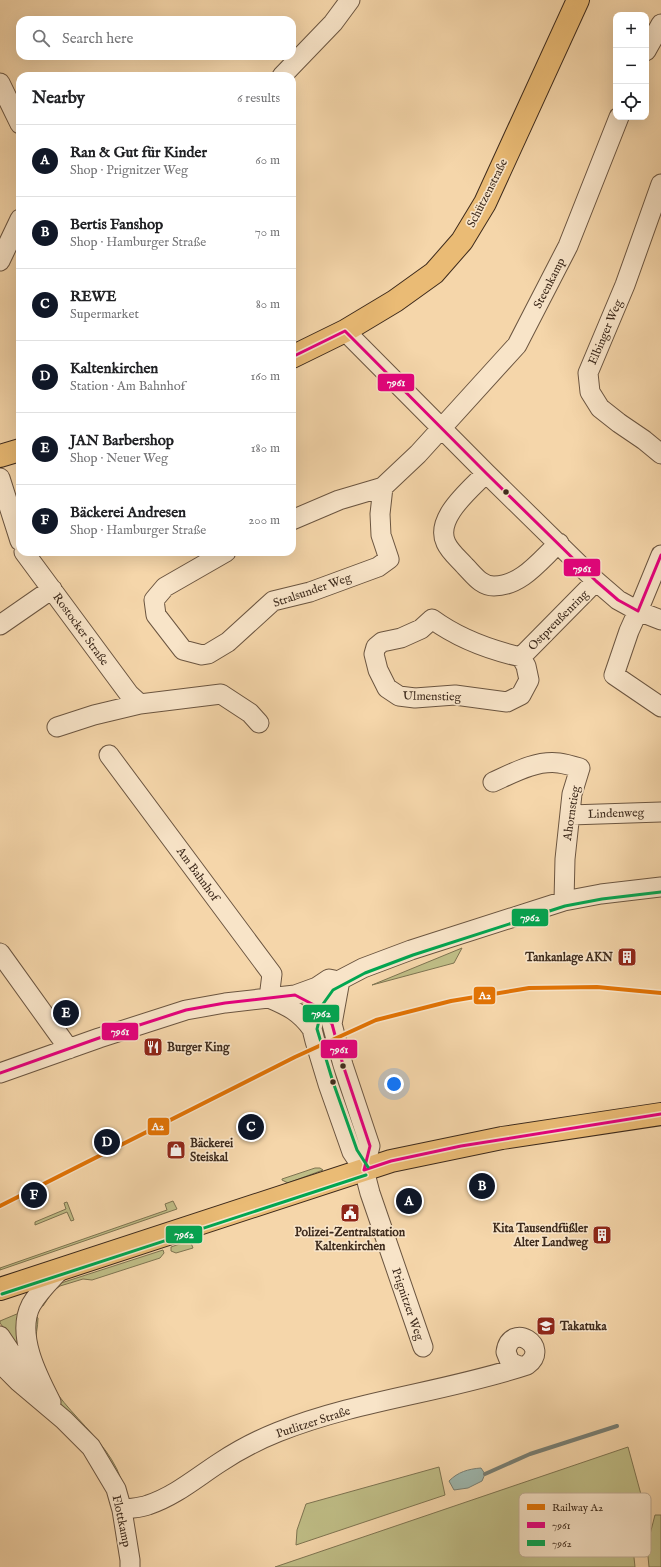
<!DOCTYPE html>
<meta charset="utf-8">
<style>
body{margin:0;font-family:"IM FELL English",serif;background:#f2f2f2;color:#202124}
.controls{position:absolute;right:12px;top:12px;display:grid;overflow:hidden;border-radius:8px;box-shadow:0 4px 16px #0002}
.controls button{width:36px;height:36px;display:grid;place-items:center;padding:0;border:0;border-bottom:1px solid #e0e0e0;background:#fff;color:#202124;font:20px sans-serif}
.you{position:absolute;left:394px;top:1084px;width:14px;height:14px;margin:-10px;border:3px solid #fff;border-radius:50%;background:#1a73e8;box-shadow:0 0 0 6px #1a73e833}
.badge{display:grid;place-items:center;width:26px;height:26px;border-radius:50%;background:#111827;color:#fff;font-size:13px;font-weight:700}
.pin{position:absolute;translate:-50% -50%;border:2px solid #fff;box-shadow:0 1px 4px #0006}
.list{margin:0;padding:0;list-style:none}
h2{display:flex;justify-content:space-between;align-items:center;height:52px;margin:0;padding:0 16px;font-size:17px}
h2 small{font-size:13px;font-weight:400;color:#757577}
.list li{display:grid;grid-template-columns:26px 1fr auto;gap:12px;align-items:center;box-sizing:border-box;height:72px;padding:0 16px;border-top:1px solid #e0e0e0}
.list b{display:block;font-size:15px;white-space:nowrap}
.list p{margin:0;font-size:13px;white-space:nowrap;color:#757577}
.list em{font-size:13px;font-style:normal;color:#757577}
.icon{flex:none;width:22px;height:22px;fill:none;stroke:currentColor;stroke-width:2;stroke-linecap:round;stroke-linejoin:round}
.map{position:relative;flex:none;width:661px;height:1567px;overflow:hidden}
.search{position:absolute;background:#fff;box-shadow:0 4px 16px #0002;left:16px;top:16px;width:280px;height:44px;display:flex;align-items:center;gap:10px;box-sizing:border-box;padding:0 14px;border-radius:12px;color:#757577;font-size:15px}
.panel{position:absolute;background:#fff;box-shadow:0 4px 16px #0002;left:16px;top:72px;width:280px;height:484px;border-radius:12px}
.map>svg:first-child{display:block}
.green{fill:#bfbd86;stroke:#7e7451}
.water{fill:#9db8b0;stroke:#777f75}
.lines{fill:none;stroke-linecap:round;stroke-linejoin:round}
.stream{stroke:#777f75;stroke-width:4}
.minor-casing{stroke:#6b5540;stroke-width:21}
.major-casing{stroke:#3d2a1c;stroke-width:24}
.minor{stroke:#f8e4c8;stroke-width:19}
.major{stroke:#eabb75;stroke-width:22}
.bus-1-casing{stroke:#f8e4c8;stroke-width:6}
.bus-2-casing{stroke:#f8e4c8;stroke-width:6}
.bus-1{stroke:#e5007d;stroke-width:3}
.bus-2{stroke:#00a651;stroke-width:3}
.rail-1-casing{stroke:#f8e4c8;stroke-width:7}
.rail-1{stroke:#e27304;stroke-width:4}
.bus-dot{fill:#3d2a1c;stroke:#f8e4c8;stroke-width:1.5}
.labels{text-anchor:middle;stroke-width:3.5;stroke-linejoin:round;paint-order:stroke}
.street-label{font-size:12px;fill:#3d2a1c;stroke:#f8e4c8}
.poi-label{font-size:12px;font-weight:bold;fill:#3d2a1c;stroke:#f8e4c8;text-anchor:start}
.key{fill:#f8e4c8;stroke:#c0ac94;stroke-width:1}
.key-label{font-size:11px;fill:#3d2a1c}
.line-badge{stroke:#f8e4c8;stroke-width:1.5}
.badge-label{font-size:11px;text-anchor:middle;font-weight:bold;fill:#fff}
</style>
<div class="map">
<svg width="661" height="1567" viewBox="0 0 661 1567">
<rect width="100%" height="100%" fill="#f5d6aa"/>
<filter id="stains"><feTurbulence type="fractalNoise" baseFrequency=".005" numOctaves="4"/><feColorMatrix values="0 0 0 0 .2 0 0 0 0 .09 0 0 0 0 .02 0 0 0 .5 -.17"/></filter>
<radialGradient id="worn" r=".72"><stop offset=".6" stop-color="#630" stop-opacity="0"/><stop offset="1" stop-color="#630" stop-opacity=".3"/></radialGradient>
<!-- green -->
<path class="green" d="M 462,948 L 454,963 L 372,985 Z
M 315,1168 L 320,1168 L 323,1170 L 288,1183 L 282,1180 L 282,1179 Z
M 173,1201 L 177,1209 L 0,1270 L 0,1268 L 167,1210 L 165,1204 Z
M 67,1202 L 74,1220 L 71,1221 L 67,1212 L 35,1225 L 35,1222 L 66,1209 L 64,1203 Z
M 188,1241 L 191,1243 L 193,1248 L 176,1253 L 171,1251 L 171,1247 Z
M 163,1250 L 164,1253 L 160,1258 L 92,1280 L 83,1279 L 60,1286 L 53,1291 L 43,1306 L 38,1306 L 58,1284 Z
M 24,1311 L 27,1359 L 0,1323 L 0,1321 Z
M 36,1316 L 38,1318 C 38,1327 35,1336 36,1345 C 44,1406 111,1432 124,1489 L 122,1490 C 111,1453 82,1430 58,1401 C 40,1379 27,1344 36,1316 Z
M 628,1447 L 645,1509 L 633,1548 L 635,1567 L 275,1567 Z
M 439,1467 L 445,1495 L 296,1545 L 297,1530 L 306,1504 Z
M 655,1515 L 661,1515 L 661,1567 L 649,1567 L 647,1546 Z"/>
<!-- water -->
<path class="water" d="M 481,1468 L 485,1474 L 482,1481 L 468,1488 L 454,1490 L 449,1481 C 458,1472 468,1469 481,1468 Z"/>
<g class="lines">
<!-- stream -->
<path class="stream" d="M 485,1474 L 530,1454 L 617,1426"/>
<defs>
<path id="minor" d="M 646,51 L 661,24
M 282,76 L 333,23 L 350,0
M 0,83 L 20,124
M 661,184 L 625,285 L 588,373 L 590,392 L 600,408 L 619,423 L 644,440 L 661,454
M 0,261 L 20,219
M 345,331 L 486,473 L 596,581 L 618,600 L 638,611 L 661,555
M 486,473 C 471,489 434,518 446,543 C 450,552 459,559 465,566 C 474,575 481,586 494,586 C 522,586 541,559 559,543
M 0,478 L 20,541
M 292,520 L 339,500 L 383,487
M 24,552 L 129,694 L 140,704 L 221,694 L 250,713 L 259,723
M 226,552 L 165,587 L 154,600 L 156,615 L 183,650 L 202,655 L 208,654 L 228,642 L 273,601 L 310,592 L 378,567 L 389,559 L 381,535 L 380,514 L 383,487 L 418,454 L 517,345 L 568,246 L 619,117
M 661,620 L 638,611 L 629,631 L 614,675 L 661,707
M 0,625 L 52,589
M 521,657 L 526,666 L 529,680 L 521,695 L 507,702 L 455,695 L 415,698 L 399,696 L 387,688 L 378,670 L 374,654 L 376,647 L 382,642 L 401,638 L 421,629 L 432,619 C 458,638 490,650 521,657 L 596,581
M 57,727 L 94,715 L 140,704
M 109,755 L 272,974 L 269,998
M 493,782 C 513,773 536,760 559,763 C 566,764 573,766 580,768 L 572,794 L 565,859 L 564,901
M 570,815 L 661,812
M 0,953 L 69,1049
M 340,980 L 332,1024 L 343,1065 L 370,1146 L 364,1170
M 269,998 C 288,1006 300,1012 312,1029
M 0,1073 L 99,1038 L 186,1010 L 225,1003 L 295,995 L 317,987 L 329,979 L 334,980
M 0,1336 L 12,1354 L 35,1383
M 423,1347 L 370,1193 L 364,1170 L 352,1152 L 328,1084 L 315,1041 L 312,1029 L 314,1017 L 318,1002 L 325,991 L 340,980 L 363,968 L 411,950 L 564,901 L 601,894 L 661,887
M 0,1363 L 19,1382 L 64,1420 L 91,1447 L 116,1489 L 122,1510 L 130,1560 L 130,1567
M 51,1402 C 37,1375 16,1334 31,1305 C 39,1291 51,1280 61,1269
M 122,1510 C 130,1508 140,1508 148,1505 C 175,1496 196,1478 219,1463 C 237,1451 258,1440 278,1432 C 358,1400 446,1392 527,1365 C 552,1346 510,1321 506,1352 L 510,1362 L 519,1366"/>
<path id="major" d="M 292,357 L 345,331 L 395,301 L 434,273 L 462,241 L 485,203 L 578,0
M 0,456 L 20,450
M 0,1289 L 391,1161 L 502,1138 L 661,1114"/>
</defs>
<!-- minor casing -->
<use href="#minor" class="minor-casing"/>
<!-- major casing -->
<use href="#major" class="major-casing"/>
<!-- minor -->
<use href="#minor" class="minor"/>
<!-- major -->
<use href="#major" class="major"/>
<defs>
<path id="bus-1" d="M 292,357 L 345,331 L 486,473 L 596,581 L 618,600 L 638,611 L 661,555
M 0,1073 L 99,1038 L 186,1010 L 225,1003 L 295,995 L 314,1005 L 332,1024 L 343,1065 L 370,1146 L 364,1170
M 364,1170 L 391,1161 L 461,1146 L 661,1114"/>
<path id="bus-2" d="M 368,1167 L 357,1150 L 333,1082 L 317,1029 L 323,1004 L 333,990 L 365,973 L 413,955 L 565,906 L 602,899 L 661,892
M 2,1294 L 366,1175"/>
</defs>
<!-- bus-1 casing -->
<use href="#bus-1" class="bus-1-casing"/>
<!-- bus-2 casing -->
<use href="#bus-2" class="bus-2-casing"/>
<!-- bus-1 -->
<use href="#bus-1" class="bus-1"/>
<!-- bus-2 -->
<use href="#bus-2" class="bus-2"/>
<defs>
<path id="rail-1" d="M 0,1206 L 295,1057 L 376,1020 L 451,1001 L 529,988 L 597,987 L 661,993"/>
</defs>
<!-- rail-1 casing -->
<use href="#rail-1" class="rail-1-casing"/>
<!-- rail-1 -->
<use href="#rail-1" class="rail-1"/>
</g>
<!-- icons -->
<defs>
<symbol id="building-square" viewBox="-11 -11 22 22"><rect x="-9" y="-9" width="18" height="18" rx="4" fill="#8f2418" stroke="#f8e4c8"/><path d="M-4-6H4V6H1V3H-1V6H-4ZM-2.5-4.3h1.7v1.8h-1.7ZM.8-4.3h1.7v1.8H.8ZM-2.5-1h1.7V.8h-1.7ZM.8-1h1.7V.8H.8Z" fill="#fff"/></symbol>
<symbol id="restaurant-square" viewBox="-11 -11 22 22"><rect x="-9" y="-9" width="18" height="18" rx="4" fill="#8f2418" stroke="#f8e4c8"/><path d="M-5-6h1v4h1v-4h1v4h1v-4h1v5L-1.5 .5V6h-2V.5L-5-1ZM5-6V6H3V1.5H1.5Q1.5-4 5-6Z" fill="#fff"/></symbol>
<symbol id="shop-square" viewBox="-11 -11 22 22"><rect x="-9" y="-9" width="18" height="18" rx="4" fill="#8f2418" stroke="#f8e4c8"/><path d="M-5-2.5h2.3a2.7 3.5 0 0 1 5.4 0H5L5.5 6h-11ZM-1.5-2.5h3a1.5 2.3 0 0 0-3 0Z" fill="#fff"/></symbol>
<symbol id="civic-square" viewBox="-11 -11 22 22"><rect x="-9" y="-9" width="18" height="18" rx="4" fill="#8f2418" stroke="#f8e4c8"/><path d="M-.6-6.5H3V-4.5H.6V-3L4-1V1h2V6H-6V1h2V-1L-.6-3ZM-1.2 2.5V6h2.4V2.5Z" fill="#fff"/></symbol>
<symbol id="school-square" viewBox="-11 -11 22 22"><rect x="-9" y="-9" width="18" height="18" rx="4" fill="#8f2418" stroke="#f8e4c8"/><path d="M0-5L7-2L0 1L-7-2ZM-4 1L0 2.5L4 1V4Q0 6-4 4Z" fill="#fff"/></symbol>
</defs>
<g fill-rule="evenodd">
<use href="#building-square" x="616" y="946" width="22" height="22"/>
<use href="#restaurant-square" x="142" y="1036" width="22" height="22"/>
<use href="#shop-square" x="165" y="1139" width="22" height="22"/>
<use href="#civic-square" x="339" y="1202" width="22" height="22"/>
<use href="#building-square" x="591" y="1224" width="22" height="22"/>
<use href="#school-square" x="535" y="1315" width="22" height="22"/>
</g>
<!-- markers -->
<g class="bus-dot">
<circle cx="506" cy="492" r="3.5"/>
<circle cx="343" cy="1066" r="3.5"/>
<circle cx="333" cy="1082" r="3.5"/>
</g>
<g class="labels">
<!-- street labels -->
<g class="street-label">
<text transform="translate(487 193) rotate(-63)" y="4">Schützenstraße</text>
<text transform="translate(549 283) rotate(-63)" y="4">Steenkamp</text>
<text transform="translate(605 332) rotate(-67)" y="4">Elbinger Weg</text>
<text transform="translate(312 590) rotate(-19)" y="4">Stralsunder Weg</text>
<text transform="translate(558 620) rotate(-45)" y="4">Ostpreußenring</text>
<text transform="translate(81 629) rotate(54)" y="4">Rostocker Straße</text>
<text transform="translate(432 696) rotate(1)" y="4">Ulmenstieg</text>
<text transform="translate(571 813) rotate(-81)" y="4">Ahornstieg</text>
<text transform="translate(616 813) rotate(-2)" y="4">Lindenweg</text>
<text transform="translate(198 874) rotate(54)" y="4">Am Bahnhof</text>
<text transform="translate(408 1304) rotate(71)" y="4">Prignitzer Weg</text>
<text transform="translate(313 1422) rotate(-18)" y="4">Putlitzer Straße</text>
<text transform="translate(122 1521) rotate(78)" y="4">Flottkamp</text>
</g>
<!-- poi labels -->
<g class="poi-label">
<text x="613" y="961" text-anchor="end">Tankanlage AKN</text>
<text x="167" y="1051">Burger King</text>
<text x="190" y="1147">Bäckerei<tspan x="190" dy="14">Steiskal</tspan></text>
<text x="588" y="1232" text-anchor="end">Kita Tausendfüßler<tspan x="588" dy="14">Alter Landweg</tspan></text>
<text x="350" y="1236" text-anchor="middle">Polizei-Zentralstation<tspan x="350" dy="14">Kaltenkirchen</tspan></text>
<text x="560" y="1330">Takatuka</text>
</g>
</g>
<!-- legend -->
<rect x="519" y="1493" width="132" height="64" rx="6" class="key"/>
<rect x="527" y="1504" width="18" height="6" fill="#e27304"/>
<rect x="527" y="1522" width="18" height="6" fill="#e5007d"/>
<rect x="527" y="1540" width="18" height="6" fill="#00a651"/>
<g class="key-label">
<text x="552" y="1511">Railway A2</text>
<text x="552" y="1529">7961</text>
<text x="552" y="1547">7962</text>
</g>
<g class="line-badge">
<rect x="377" y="373" width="38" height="19" rx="4" fill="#e5007d"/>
<rect x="563" y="558" width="38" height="19" rx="4" fill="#e5007d"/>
<rect x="511" y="908" width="38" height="19" rx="4" fill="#00a651"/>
<rect x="473" y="986" width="23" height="19" rx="4" fill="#e27304"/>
<rect x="302" y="1004" width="38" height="19" rx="4" fill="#00a651"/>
<rect x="101" y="1022" width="38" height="19" rx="4" fill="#e5007d"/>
<rect x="320" y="1039" width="38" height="20" rx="4" fill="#e5007d"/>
<rect x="147" y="1117" width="23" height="19" rx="4" fill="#e27304"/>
<rect x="165" y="1225" width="38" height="19" rx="4" fill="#00a651"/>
</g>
<g class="badge-label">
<text x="396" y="386">7961</text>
<text x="582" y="572">7961</text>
<text x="530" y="921">7962</text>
<text x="485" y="999">A2</text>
<text x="321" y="1017">7962</text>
<text x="120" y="1035">7961</text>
<text x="339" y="1053">7961</text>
<text x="158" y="1130">A2</text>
<text x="184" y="1238">7962</text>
</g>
<rect width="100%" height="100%" filter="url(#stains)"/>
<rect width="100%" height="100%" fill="url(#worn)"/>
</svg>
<div class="controls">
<button>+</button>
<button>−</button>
<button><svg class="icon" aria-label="locate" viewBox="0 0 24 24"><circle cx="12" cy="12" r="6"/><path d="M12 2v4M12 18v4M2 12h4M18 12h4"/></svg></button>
</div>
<div class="you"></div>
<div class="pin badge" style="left:409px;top:1201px">A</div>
<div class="pin badge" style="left:482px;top:1186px">B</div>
<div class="pin badge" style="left:251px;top:1127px">C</div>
<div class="pin badge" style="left:107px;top:1142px">D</div>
<div class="pin badge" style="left:66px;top:1013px">E</div>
<div class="pin badge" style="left:34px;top:1195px">F</div>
<div class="search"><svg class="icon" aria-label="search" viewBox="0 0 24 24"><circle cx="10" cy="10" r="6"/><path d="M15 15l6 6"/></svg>Search here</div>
<section class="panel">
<h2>Nearby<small>6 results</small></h2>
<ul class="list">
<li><span class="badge">A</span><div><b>Ran &amp; Gut für Kinder</b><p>Shop · Prignitzer Weg</p></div><em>60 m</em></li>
<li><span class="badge">B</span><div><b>Bertis Fanshop</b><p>Shop · Hamburger Straße</p></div><em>70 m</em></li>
<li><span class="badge">C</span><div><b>REWE</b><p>Supermarket</p></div><em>80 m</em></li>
<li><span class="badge">D</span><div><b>Kaltenkirchen</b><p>Station · Am Bahnhof</p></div><em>160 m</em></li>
<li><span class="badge">E</span><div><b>JAN Barbershop</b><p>Shop · Neuer Weg</p></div><em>180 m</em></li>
<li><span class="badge">F</span><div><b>Bäckerei Andresen</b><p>Shop · Hamburger Straße</p></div><em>200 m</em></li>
</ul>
</section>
</div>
